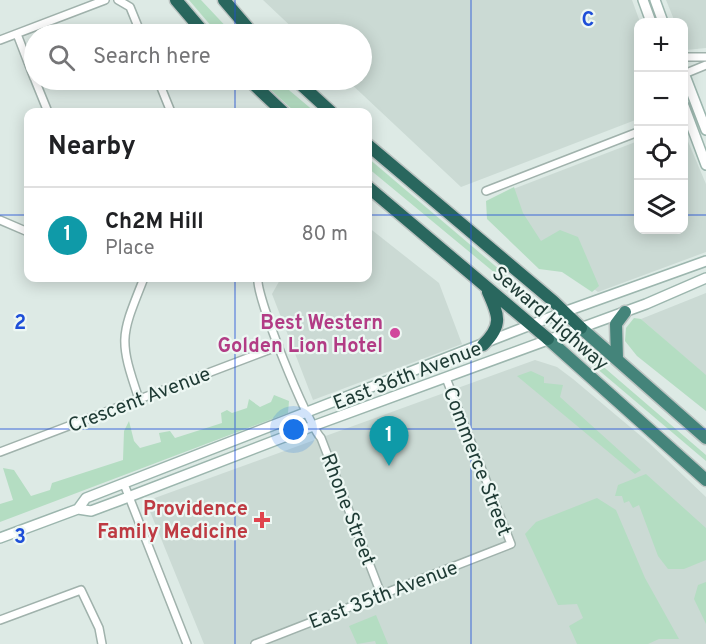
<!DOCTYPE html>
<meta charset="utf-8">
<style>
body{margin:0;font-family:Overpass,sans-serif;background:#f6f6f6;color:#202124}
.controls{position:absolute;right:18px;top:18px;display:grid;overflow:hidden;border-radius:12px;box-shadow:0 3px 15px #0003}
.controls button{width:54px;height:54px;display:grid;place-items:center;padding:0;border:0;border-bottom:2px solid #e0e0e0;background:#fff;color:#202124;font:30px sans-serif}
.you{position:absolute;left:294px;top:430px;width:21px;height:21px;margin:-15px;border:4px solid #fff;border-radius:50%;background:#1a73e8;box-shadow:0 0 0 9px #1a73e833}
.badge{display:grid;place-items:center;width:39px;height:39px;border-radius:50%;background:#0f766e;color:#fff;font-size:20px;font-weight:700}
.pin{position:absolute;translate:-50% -50px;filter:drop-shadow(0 2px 3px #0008)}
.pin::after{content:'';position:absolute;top:32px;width:21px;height:18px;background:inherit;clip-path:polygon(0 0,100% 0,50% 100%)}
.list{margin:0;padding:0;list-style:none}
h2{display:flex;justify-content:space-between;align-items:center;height:78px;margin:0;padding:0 24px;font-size:26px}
h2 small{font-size:20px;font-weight:400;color:#757577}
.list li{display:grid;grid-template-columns:39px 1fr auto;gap:18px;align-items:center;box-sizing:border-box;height:96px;padding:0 24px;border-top:2px solid #e0e0e0}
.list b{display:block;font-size:22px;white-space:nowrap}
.list p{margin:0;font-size:20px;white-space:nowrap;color:#757577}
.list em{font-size:20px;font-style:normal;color:#757577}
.icon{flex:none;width:33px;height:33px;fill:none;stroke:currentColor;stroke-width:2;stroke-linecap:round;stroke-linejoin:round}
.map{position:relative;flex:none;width:706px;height:644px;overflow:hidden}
.search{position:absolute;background:#fff;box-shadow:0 3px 15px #0003;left:24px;top:24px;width:348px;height:66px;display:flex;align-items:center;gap:15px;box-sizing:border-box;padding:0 21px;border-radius:33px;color:#757577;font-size:22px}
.panel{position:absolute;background:#fff;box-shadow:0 3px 15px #0003;left:24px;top:108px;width:348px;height:174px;border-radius:12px}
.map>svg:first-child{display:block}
.built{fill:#cbdad4}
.green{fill:#b4ddc2}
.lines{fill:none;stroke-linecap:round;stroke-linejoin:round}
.minor-casing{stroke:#a0b2ac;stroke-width:10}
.secondary-casing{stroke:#9cb6ae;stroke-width:12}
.trunk-casing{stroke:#bcc4c2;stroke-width:15}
.motorway-casing{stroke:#bcc4c2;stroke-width:15}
.minor{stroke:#fff;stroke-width:7}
.secondary{stroke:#fff;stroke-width:9}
.trunk{stroke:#44847a;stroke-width:12}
.motorway{stroke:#29675e;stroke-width:12}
.grid{fill:none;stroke:#1d4ed8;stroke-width:1.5;stroke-opacity:0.55}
.hotel-dot{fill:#d1479c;stroke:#edf7f3;stroke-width:2}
.health-dot{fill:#e0444e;stroke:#edf7f3;stroke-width:2}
.labels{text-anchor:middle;stroke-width:4.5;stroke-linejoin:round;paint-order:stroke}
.street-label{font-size:20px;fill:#1e3a34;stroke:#edf7f3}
.hotel-label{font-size:20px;font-weight:bold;fill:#b23c85;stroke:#edf7f3;text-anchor:end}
.health-label{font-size:20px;font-weight:bold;fill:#be3a42;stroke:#edf7f3;text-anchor:end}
.grid-label{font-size:20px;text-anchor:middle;font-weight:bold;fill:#1d4ed8;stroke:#edf7f3;stroke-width:4.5;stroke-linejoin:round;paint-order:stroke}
</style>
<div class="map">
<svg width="706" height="644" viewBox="0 0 706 644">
<rect width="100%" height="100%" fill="#ddeae5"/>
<!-- built -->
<path class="built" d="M 263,0 L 632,0 L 640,22 L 638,119 L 461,187 L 347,80 L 362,80 L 362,34 L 299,34 Z
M 666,0 L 706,0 L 706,48 L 686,50 L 684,22 L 675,22 Z
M 684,132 L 706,184 L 706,252 L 598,292 L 540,249 L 503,193 L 638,141 L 638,230 L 684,230 Z
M 368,227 L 439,283 L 462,344 L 313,400 L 272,294 L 281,278 L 368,278 Z
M 706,293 L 706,376 L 641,319 Z
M 535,360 L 557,367 L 573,379 L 648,442 L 706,497 L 706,644 L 204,644 L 149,509 L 152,499 Z"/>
<!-- green -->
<path class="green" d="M 189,0 L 201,0 L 233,34 L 218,34 Z
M 260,80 L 277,80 L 315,112 L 295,112 Z
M 368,158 L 533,298 L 541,305 L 536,307 L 368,168 Z
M 514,187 L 523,213 L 541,241 L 560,230 L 578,237 L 599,286 L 592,292 L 562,272 L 539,269 L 487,219 L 486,201 Z
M 634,318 L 641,319 L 706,375 L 706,411 L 637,356 L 625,341 L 626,328 Z
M 585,351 L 706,455 L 706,461 L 582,356 Z
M 531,371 L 544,377 L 544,383 L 563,385 L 560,397 L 641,470 L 635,474 L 517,376 Z
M 274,395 L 289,401 L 288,413 L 0,522 L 0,504 L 13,500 L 3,468 L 14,470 L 31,496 L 50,490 L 52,483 L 123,460 L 124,431 L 129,421 L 134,441 L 140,448 L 161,442 L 159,433 L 170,431 L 175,438 L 222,423 L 221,413 L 227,410 L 232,413 L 247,408 L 249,399 L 260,407 L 271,402 Z
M 646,474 L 706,528 L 706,560 L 684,569 L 668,569 L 658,556 L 639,505 L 633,508 L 629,501 L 624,503 L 622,496 L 615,496 L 618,485 Z
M 597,498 L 616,510 L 645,578 L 679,639 L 659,639 L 648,644 L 577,644 L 569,626 L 583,618 L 577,604 L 558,605 L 525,534 L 536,522 Z
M 706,582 L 706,624 L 694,599 L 698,585 Z
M 376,615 L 388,644 L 376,644 L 375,641 L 357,644 L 349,626 Z"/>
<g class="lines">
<defs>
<path id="minor" d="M 118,0 L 130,7 L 141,34
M 17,34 L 34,78
M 0,40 L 105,0
M 684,57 L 706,57
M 684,74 L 706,65
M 35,80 L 48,112
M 158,80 L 171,112
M 486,191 L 638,132
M 0,220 L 28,232
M 258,278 C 255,295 307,423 321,438 L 381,594
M 139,399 C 118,338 121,336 144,278
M 0,452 L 279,346
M 124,484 L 187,644
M 0,620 L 81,590 L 99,628 L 102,644
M 255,644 L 511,544 L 446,378"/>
<path id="secondary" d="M 643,0 L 651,22
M 655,0 L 663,22
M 684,73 L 706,130
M 684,106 L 706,165
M 78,509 L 86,498 L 564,312 L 706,261
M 0,538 L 78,509 L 91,511 L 118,501 L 313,426 L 646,304 L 706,278"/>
<path id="trunk" d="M 581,328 L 706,438
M 548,339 L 706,480
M 617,359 L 616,324 L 625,312"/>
<path id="motorway" d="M 176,0 L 205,34
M 224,0 L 253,34
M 249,80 L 283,112
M 296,80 L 331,112
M 368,145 L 553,301 L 581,328
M 368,187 L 548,339
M 483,345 C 503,325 499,316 488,292"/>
</defs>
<!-- minor casing -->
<use href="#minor" class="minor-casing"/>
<!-- secondary casing -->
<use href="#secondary" class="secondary-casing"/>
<!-- trunk casing -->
<use href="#trunk" class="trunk-casing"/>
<!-- motorway casing -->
<use href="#motorway" class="motorway-casing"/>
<!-- minor -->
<use href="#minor" class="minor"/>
<!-- secondary -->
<use href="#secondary" class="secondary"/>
<!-- trunk -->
<use href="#trunk" class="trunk"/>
<!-- motorway -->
<use href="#motorway" class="motorway"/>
</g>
<!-- grid -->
<path class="grid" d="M 235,0 L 235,34M 471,0 L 471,644M 235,80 L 235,112M 0,215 L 28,215M 368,215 L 638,215M 684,215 L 706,215M 235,278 L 235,644M 0,429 L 706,429"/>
<!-- markers -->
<circle class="hotel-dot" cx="395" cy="333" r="6"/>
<path class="health-dot" d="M259 511h6v6h6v6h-6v6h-6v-6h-6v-6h6z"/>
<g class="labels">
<!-- street labels -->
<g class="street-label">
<text transform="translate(551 318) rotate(41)" y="7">Seward Highway</text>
<text transform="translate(407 375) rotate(-21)" y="7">East 36th Avenue</text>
<text transform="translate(139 399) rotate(-21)" y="7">Crescent Avenue</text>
<text transform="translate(478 461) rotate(69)" y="7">Commerce Street</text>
<text transform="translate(349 509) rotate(69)" y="7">Rhone Street</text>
<text transform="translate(383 594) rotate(-21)" y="7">East 35th Avenue</text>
</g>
<!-- hotel labels -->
<g class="hotel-label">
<text x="383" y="329">Best Western<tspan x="383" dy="23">Golden Lion Hotel</tspan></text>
</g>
<!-- health labels -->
<g class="health-label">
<text x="248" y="515">Providence<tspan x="248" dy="23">Family Medicine</tspan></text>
</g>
</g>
<g class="grid-label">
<text x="588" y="26">C</text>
<text x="20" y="329">2</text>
<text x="20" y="543">3</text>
</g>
</svg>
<div class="controls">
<button>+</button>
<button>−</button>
<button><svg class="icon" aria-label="locate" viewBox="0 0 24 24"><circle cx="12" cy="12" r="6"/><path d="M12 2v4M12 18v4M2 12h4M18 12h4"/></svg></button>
<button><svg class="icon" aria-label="layers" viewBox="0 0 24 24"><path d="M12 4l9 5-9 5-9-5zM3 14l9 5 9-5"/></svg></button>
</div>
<div class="you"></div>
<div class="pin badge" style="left:389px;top:466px;background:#0f9aa8">1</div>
<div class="search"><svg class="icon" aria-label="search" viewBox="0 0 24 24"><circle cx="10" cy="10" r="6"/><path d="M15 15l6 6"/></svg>Search here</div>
<section class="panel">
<h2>Nearby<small></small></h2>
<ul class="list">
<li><span class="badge" style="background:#0f9aa8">1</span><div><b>Ch2M Hill</b><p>Place</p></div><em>80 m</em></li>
</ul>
</section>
</div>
